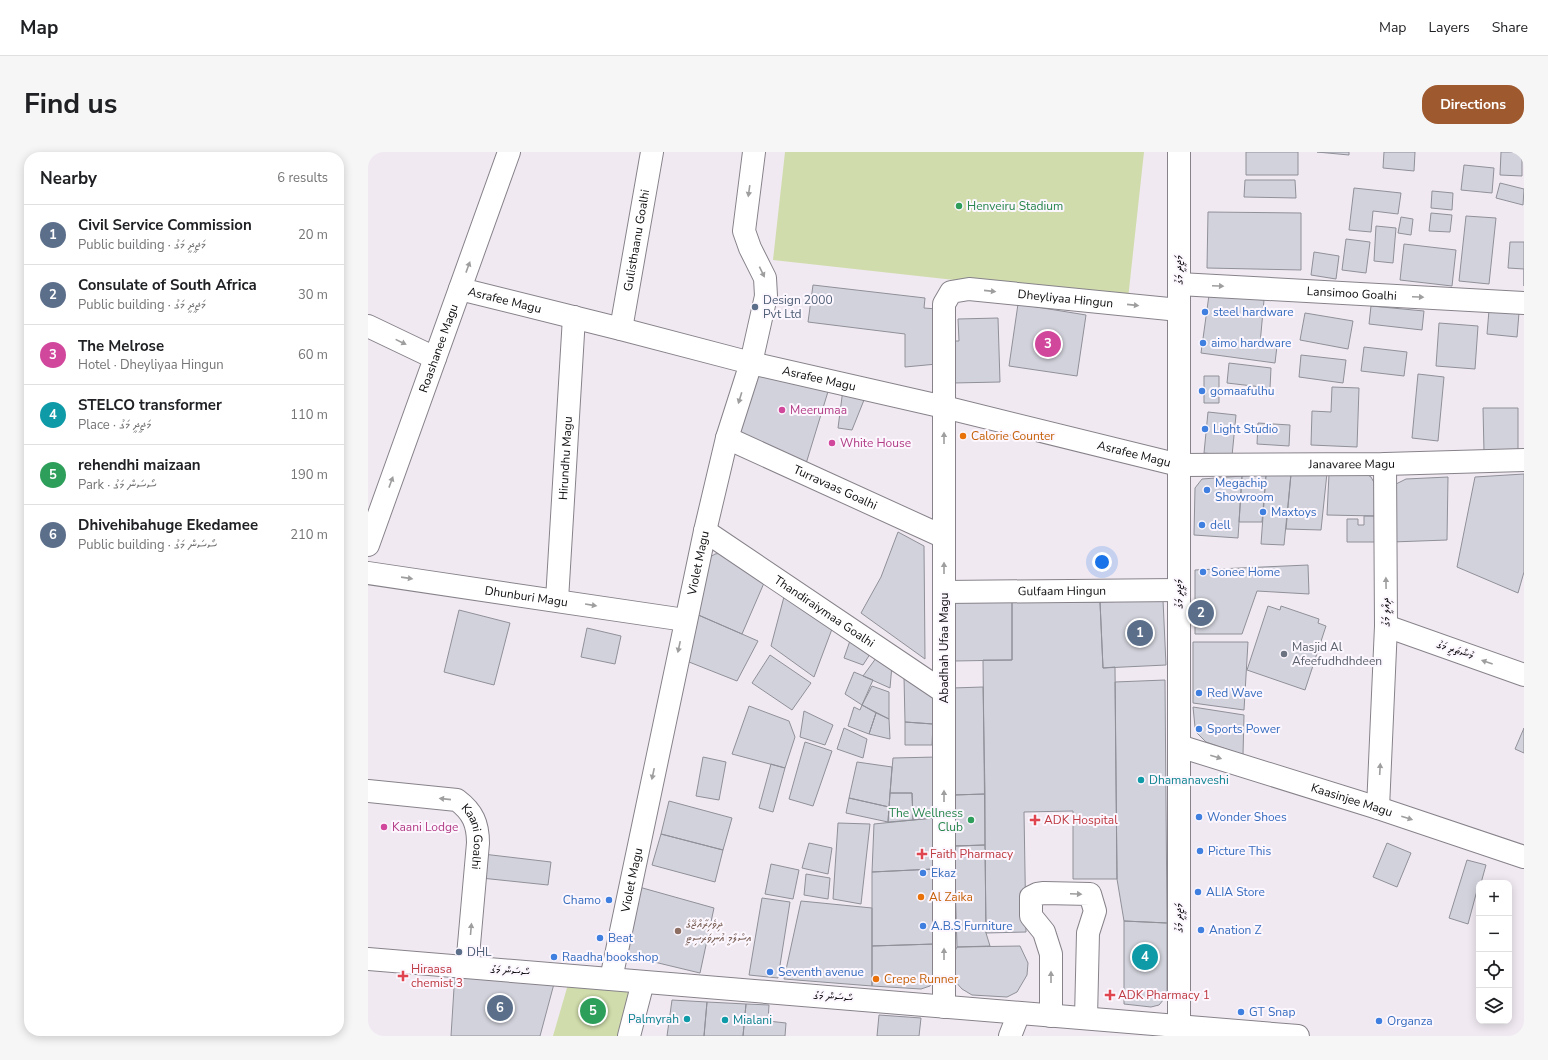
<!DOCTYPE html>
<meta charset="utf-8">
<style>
body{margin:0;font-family:"Nunito Sans","Noto Sans Thaana",sans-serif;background:#f6f6f6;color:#202124}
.controls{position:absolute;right:12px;bottom:12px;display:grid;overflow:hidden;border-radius:8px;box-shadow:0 2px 10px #0003}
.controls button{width:36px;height:36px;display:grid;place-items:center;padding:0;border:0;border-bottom:1px solid #e0e0e0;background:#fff;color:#202124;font:20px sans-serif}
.you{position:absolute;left:734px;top:410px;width:14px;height:14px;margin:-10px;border:3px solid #fff;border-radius:50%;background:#1a73e8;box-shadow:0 0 0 6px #1a73e833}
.badge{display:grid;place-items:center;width:26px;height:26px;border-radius:50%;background:#9e592e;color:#fff;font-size:13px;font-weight:700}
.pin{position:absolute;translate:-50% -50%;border:2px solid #fff;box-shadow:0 1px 4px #0006}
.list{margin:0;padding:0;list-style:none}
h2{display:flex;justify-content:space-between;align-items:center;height:52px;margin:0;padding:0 16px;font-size:17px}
h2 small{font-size:13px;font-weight:400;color:#757577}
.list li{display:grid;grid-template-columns:26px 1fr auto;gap:12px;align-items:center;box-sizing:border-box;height:60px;padding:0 16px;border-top:1px solid #e0e0e0}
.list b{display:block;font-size:15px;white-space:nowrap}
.list p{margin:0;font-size:13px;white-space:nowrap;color:#757577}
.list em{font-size:13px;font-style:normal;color:#757577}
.icon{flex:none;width:22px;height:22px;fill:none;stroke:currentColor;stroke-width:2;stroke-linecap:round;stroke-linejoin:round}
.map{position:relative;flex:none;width:1156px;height:884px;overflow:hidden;border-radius:16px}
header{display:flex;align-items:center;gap:24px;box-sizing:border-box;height:56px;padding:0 20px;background:#fff;border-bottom:1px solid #e0e0e0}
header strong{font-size:19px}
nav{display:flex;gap:22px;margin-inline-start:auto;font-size:14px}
.intro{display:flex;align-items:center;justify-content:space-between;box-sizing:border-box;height:96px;padding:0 24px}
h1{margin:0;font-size:28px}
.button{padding:10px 18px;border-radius:16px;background:#9e592e;color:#fff;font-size:14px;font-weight:700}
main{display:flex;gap:24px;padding:0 24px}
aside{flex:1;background:#fff;border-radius:16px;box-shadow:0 2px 10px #0003}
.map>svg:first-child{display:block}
.green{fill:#d0dcab}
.building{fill:#d2d2dc;stroke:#909099}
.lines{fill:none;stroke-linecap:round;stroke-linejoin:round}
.minor-casing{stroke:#87828a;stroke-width:24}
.minor{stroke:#fff;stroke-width:22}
.oneway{fill:#9f9e9f}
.leisure-dot{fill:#2e9e5b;stroke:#fcf7fe;stroke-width:1.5}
.service-dot{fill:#5c6f8a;stroke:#fcf7fe;stroke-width:1.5}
.shop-dot{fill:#3f7fe0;stroke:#fcf7fe;stroke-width:1.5}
.hotel-dot{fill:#d1479c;stroke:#fcf7fe;stroke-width:1.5}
.food-dot{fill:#e8710a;stroke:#fcf7fe;stroke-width:1.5}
.worship-dot{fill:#6b7280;stroke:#fcf7fe;stroke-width:1.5}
.culture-dot{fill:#0f9aa8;stroke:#fcf7fe;stroke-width:1.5}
.health-dot{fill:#e0444e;stroke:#fcf7fe;stroke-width:1.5}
.education-dot{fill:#8d6e63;stroke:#fcf7fe;stroke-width:1.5}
.labels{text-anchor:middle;stroke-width:4;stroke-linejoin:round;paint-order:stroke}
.leisure-label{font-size:12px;fill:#27864d;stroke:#fcf7fe;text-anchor:start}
.street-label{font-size:12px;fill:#0e0c0f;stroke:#fcf7fe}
.service-label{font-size:12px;fill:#4e5e75;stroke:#fcf7fe;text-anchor:start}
.shop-label{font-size:12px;fill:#366cbe;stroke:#fcf7fe;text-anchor:start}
.hotel-label{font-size:12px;fill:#b23c85;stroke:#fcf7fe;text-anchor:start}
.food-label{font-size:12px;fill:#c56008;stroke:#fcf7fe;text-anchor:start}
.worship-label{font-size:12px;fill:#5b616d;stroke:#fcf7fe;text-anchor:start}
.culture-label{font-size:12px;fill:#0d838f;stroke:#fcf7fe;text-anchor:start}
.health-label{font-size:12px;fill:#be3a42;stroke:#fcf7fe;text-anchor:start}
.education-label{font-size:12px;fill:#785e54;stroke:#fcf7fe;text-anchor:start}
</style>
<header>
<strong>Map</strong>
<nav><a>Map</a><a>Layers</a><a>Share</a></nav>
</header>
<div class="intro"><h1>Find us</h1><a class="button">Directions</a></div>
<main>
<aside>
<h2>Nearby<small>6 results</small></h2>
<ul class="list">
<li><span class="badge" style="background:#5c6f8a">1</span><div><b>Civil Service Commission</b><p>Public building · މަޖީދީ މަގު</p></div><em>20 m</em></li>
<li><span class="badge" style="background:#5c6f8a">2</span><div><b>Consulate of South Africa</b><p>Public building · މަޖީދީ މަގު</p></div><em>30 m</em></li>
<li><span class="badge" style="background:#d1479c">3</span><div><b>The Melrose</b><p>Hotel · Dheyliyaa Hingun</p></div><em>60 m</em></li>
<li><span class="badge" style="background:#0f9aa8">4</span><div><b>STELCO transformer</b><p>Place · މަޖީދީ މަގު</p></div><em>110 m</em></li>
<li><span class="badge" style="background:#2e9e5b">5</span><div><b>rehendhi maizaan</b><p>Park · ސޯސަން މަގު</p></div><em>190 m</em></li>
<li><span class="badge" style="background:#5c6f8a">6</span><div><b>Dhivehibahuge Ekedamee</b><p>Public building · ސޯސަން މަގު</p></div><em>210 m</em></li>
</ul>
</aside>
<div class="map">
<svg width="1156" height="884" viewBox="0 0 1156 884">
<rect width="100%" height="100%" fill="#f0e9f2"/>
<!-- green -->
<path class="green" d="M 417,0 L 776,0 L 760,147 L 405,108 Z
M 201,829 L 265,834 L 251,884 L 185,884 Z"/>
<!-- building -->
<path class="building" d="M 878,0 L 930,0 L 930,23 L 878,23 Z
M 949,0 L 981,0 L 981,3 Z
M 1016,0 L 1047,0 L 1046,19 L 1015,16 Z
M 1133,0 L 1154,0 L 1154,24 L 1132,23 Z
M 1096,13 L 1126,16 L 1124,41 L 1093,38 Z
M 877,28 L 927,28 L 928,46 L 876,45 Z
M 1132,31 L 1156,37 L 1155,53 L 1128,46 Z
M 986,36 L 1033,41 L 1030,62 L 1005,59 L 1003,80 L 981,78 Z
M 1064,39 L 1085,41 L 1084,58 L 1063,56 Z
M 840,60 L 933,61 L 933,118 L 839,116 Z
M 1063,61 L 1084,63 L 1082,80 L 1061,79 Z
M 1098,64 L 1128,66 L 1121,132 L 1091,129 Z
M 1033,65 L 1045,67 L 1043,83 L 1030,81 Z
M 1008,74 L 1028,76 L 1025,111 L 1006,109 Z
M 978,87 L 1002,90 L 998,121 L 974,118 Z
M 1142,90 L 1156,90 L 1156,134 L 1156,117 L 1140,116 Z
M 1036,92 L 1088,98 L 1084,134 L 1032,128 Z
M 946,100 L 971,104 L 968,127 L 943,123 Z
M 445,133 L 557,146 L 556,156 L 569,157 L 569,212 L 537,215 L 537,182 L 440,170 Z
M 841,143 L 896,148 L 892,192 L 909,194 L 907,211 L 833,201 Z
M 650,152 L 718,163 L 709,224 L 641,214 Z
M 1003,154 L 1056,159 L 1054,178 L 1001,172 Z
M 1121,158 L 1151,161 L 1149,185 L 1119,182 Z
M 937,161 L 985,169 L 980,197 L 932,188 Z
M 630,166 L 632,230 L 585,231 L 585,189 L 591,189 L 590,167 Z
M 1071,171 L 1110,174 L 1107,217 L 1068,214 Z
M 996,195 L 1039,200 L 1036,224 L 993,219 Z
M 933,203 L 978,208 L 975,231 L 931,225 Z
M 861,211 L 903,216 L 902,236 L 859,231 Z
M 387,217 L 462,233 L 437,315 L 365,283 Z
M 1050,222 L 1076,225 L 1070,289 L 1044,286 Z
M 836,224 L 851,224 L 851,251 L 836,251 Z
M 964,235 L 991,236 L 989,295 L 943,293 L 944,259 L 963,260 Z
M 475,237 L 498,243 L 484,278 L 470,276 Z
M 1115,256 L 1150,256 L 1150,300 L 1116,300 Z
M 840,260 L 868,263 L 864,304 L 836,301 Z
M 890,271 L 922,273 L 921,294 L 889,292 Z
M 959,321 L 953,378 L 918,377 L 923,322 Z
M 923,322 L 916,393 L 893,392 L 898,323 Z
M 961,322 L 998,322 L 1003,325 L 1008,334 L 1008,364 L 959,363 Z
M 1156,322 L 1156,420 L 1150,441 L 1089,415 L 1107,325 Z
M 898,323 L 894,370 L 871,370 L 874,324 Z
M 874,324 L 870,386 L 826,383 L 827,336 L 834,327 Z
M 1080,325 L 1079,388 L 1024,390 L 1028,332 L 1038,327 Z
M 996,364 L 1008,364 L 1008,390 L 979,390 L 979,367 L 990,367 L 990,373 L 996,373 Z
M 530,380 L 556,394 L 557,507 L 493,461 L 513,425 Z
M 354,401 L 396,431 L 374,482 L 328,462 L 339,407 L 347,402 Z
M 940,413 L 941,442 L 889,439 L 874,482 L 827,482 L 827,418 Z
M 417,441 L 464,477 L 446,525 L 403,494 Z
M 795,448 L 798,513 L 735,516 L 732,450 Z
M 585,449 L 644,449 L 644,508 L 586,509 Z
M 644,449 L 732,450 L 735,516 L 747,515 L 749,727 L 705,727 L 705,659 L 656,660 L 658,780 L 618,781 L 615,508 L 644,508 Z
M 900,454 L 912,458 L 913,454 L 951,467 L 950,471 L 958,474 L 937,538 L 879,518 Z
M 91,458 L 142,471 L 126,533 L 76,520 Z
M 328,462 L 390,489 L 369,529 L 316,508 Z
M 219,476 L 253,484 L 247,512 L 213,505 Z
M 484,483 L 504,499 L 495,513 L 476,506 Z
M 825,490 L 880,490 L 876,558 L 825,551 Z
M 511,502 L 524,513 L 522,536 L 495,524 Z
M 402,503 L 443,531 L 424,558 L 384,531 Z
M 486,520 L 505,528 L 494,553 L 477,542 Z
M 536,525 L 566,545 L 565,572 L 537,570 Z
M 797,528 L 799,771 L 756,769 L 749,727 L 747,530 Z
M 504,534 L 521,540 L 521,567 L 494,553 Z
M 615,535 L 617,642 L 585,643 L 584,536 Z
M 494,553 L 508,561 L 501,582 L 480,574 L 486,555 L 492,558 Z
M 381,554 L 421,569 L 427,585 L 417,616 L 364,602 Z
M 825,555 L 876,563 L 875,603 L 838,590 L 829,581 L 827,575 Z
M 436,559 L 465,573 L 457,593 L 432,585 Z
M 508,561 L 521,567 L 522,587 L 501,582 Z
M 537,570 L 565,572 L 564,593 L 537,593 Z
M 476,576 L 499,587 L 495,606 L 469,597 Z
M 1156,576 L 1156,601 L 1147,597 Z
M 437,590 L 464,599 L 445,654 L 421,647 Z
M 335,605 L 358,610 L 351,648 L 328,644 Z
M 569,605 L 565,666 L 545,668 L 544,641 L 522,641 L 525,606 Z
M 489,610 L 524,615 L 521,655 L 481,646 Z
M 403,612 L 417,616 L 405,660 L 391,656 Z
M 522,641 L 544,641 L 545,668 L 520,670 Z
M 617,642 L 617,693 L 586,694 L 585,643 Z
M 481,646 L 521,655 L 520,670 L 478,661 Z
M 301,649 L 364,666 L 355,698 L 293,682 Z
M 565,666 L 566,717 L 504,720 L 506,672 Z
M 470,671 L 502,672 L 493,752 L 465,747 Z
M 293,682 L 355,698 L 347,730 L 284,713 Z
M 441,691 L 464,696 L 460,722 L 434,716 Z
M 1019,691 L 1043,701 L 1029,735 L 1005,725 Z
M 617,693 L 618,781 L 622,794 L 589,795 L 586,694 Z
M 115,702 L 183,710 L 180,733 L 113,726 Z
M 1099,708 L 1118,713 L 1113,731 L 1111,731 L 1100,772 L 1081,766 Z
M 403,712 L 431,718 L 425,747 L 397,742 Z
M 566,717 L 567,792 L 504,794 L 504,720 Z
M 438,722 L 462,726 L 460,747 L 436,743 Z
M 271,735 L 346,756 L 332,821 L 257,803 Z
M 394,746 L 422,750 L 410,826 L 381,823 Z
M 433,749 L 504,756 L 504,834 L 416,827 Z
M 756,769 L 799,771 L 799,839 L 796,847 L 791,853 L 783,855 L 756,852 Z
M 567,792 L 566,828 L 562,834 L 553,837 L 504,834 L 504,794 Z
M 652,794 L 660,811 L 659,823 L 649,840 L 639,845 L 604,843 L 594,837 L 586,828 L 585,803 L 589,795 Z
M 87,820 L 187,828 L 172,884 L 83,884 Z
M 304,848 L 339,850 L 336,884 L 299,884 Z
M 339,850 L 378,852 L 375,884 L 336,884 Z
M 378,852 L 401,853 L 400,869 L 418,871 L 417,884 L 375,884 Z
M 511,863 L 553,866 L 551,884 L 509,884 Z"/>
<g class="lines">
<defs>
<g id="minor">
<path id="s1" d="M 811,132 L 1156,151"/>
<path id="s2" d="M 92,137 L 253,177 L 383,211 L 576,255 L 811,313 L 1017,312 L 1156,308"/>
<path d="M 0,174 L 67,206"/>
<path id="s3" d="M 253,177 L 284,0"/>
<path id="s4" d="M 359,286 L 576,385"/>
<path id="s5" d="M 337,379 L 576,540"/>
<path id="s6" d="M 0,393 L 141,0"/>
<path id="s7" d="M 0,421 L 317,468"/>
<path id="s8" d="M 576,440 L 811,438"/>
<path id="s9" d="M 189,448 L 206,165"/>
<path d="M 1018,474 L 1156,523"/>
<path id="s10" d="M 811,594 L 1010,656 L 1156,705"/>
<path id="s11" d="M 0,639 L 89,648 C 105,660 110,672 110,691 L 99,815"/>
<path d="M 1010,656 L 1018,474 L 1017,312"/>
<path d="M 0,807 L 930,884"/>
<path id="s12" d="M 243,827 L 337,379 L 359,286 L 383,211 L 398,144 L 397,126 L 382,96 L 376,79 L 386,0"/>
<path id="s13" d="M 576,855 L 576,152 L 583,140 L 601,137 L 811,158"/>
<path d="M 683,864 L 683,802 L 676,780 L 663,764 L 663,745 L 669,742 L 676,741 L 722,742 L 727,759 L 720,781 L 718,866"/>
<path d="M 261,884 L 275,830"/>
<path d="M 642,884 L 651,861"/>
<path d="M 811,884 L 811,0"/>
</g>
</defs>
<!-- minor casing -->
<use href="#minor" class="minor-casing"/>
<!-- minor -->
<use href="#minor" class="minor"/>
</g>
<!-- one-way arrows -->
<defs><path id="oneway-solid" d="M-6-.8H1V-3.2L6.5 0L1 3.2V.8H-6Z"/></defs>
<g class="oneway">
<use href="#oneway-solid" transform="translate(381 39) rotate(98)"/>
<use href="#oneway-solid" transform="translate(100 115) rotate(-70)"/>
<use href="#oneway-solid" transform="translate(394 120) rotate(64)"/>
<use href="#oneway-solid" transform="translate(850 134) rotate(3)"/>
<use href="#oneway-solid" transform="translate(622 139) rotate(6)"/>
<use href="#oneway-solid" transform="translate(1050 145) rotate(3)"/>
<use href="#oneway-solid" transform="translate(765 153) rotate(6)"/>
<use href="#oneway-solid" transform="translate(33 190) rotate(26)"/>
<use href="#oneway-solid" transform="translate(372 246) rotate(107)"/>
<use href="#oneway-solid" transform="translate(576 286) rotate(-90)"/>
<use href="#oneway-solid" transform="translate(23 330) rotate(-70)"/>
<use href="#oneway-solid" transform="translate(576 416) rotate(-90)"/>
<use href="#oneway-solid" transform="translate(39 426) rotate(8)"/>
<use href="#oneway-solid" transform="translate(1018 431) rotate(-91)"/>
<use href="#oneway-solid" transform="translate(223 453) rotate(9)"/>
<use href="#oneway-solid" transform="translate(311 495) rotate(102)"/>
<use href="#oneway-solid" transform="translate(1119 510) rotate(-161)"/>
<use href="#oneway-solid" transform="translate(848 605) rotate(17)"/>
<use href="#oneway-solid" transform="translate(1012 617) rotate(-87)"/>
<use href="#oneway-solid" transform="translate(285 622) rotate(102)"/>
<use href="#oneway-solid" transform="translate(576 644) rotate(-90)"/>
<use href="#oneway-solid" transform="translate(77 647) rotate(-174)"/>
<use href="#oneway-solid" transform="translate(1039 666) rotate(18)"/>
<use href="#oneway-solid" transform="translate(708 742) rotate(3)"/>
<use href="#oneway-solid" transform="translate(103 777) rotate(-85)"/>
<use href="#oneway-solid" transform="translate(576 802) rotate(-90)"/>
<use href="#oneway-solid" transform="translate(683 825) rotate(-90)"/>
</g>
<!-- markers -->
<g class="leisure-dot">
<circle cx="591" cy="54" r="4"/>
<circle cx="603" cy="668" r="4"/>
</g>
<g class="service-dot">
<circle cx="387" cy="155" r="4"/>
<circle cx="91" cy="800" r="4"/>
</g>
<g class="shop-dot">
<circle cx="837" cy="160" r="4"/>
<circle cx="835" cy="191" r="4"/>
<circle cx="834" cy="239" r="4"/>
<circle cx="837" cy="277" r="4"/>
<circle cx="839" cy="338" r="4"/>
<circle cx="895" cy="360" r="4"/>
<circle cx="834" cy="373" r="4"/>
<circle cx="835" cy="420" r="4"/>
<circle cx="831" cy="541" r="4"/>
<circle cx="831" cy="577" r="4"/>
<circle cx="831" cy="665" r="4"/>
<circle cx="832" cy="699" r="4"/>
<circle cx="555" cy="721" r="4"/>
<circle cx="830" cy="740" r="4"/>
<circle cx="241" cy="748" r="4"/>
<circle cx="555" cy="774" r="4"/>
<circle cx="833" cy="778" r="4"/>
<circle cx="232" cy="786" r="4"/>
<circle cx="186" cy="805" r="4"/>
<circle cx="402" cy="820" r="4"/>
<circle cx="873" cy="860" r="4"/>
<circle cx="1011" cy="869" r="4"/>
</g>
<g class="hotel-dot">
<circle cx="414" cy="258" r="4"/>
<circle cx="464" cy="291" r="4"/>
<circle cx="16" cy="675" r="4"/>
</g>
<g class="food-dot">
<circle cx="595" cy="284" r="4"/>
<circle cx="553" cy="745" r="4"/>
<circle cx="508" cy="827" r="4"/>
</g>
<circle class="worship-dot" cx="916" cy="502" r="4"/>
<g class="culture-dot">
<circle cx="773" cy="628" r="4"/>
<circle cx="319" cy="867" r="4"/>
<circle cx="357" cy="868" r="4"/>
</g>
<g class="health-dot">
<path d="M665 662h4v4h4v4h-4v4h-4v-4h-4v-4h4z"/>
<path d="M552 696h4v4h4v4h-4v4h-4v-4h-4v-4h4z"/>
<path d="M33 818h4v4h4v4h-4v4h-4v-4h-4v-4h4z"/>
<path d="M740 837h4v4h4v4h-4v4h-4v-4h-4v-4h4z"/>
</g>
<circle class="education-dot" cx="310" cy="779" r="4"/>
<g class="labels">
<!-- leisure labels -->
<g class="leisure-label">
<text x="599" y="58">Henveiru Stadium</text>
<text x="595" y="665" text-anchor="end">The Wellness<tspan x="595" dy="14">Club</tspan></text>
</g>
<!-- street labels -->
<g class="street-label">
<text dy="4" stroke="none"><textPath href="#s3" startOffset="90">Gulisthaanu Goalhi</textPath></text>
<text transform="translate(811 118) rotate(-90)" y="4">މަޖީދީ މަގު</text>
<text dy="4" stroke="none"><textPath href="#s1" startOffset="173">Lansimoo Goalhi</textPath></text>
<text dy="4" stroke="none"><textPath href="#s13" startOffset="832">Dheyliyaa Hingun</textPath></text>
<text dy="4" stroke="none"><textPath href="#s2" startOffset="46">Asrafee Magu</textPath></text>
<text dy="4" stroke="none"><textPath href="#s6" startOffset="209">Roashanee Magu</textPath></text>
<text dy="4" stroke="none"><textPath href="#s2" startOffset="370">Asrafee Magu</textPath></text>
<text dy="4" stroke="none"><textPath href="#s2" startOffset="694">Asrafee Magu</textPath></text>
<text dy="4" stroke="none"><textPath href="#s9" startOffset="142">Hirundhu Magu</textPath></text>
<text dy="4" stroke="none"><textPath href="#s2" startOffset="913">Janavaree Magu</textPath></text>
<text dy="4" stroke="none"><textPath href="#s4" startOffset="119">Turravaas Goalhi</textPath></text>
<text dy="4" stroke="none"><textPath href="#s12" startOffset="425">Violet Magu</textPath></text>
<text dy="4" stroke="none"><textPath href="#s8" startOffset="118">Gulfaam Hingun</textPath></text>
<text transform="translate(811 442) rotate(-90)" y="4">މަޖީދީ މަގު</text>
<text dy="4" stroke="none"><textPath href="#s7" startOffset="160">Dhunburi Magu</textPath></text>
<text dy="4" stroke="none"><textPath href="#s5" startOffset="144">Thandiraiymaa Goalhi</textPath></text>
<text transform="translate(1018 460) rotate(-90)" y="4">ދިއްލީ މަގު</text>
<text transform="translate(576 496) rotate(-90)" y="4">Abadhah Ufaa Magu</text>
<text transform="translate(1087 498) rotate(19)" y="4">މުޝްތަރީ މަގު</text>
<text dy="4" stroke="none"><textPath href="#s10" startOffset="181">Kaasinjee Magu</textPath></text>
<text dy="4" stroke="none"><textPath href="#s11" startOffset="132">Kaani Goalhi</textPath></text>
<text dy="4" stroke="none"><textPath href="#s12" startOffset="101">Violet Magu</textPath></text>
<text transform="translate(811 766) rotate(-90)" y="4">މަޖީދީ މަގު</text>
<text transform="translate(142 819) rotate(5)" y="4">ސޯސަން މަގު</text>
<text transform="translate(465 845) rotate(5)" y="4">ސޯސަން މަގު</text>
</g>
<!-- service labels -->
<g class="service-label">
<text x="395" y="152">Design 2000<tspan x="395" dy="14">Pvt Ltd</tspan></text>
<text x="99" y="804">DHL</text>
</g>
<!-- shop labels -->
<g class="shop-label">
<text x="845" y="164">steel hardware</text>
<text x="843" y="195">aimo hardware</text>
<text x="842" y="243">gomaafulhu</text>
<text x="845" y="281">Light Studio</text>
<text x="847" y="335">Megachip<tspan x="847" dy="14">Showroom</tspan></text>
<text x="903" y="364">Maxtoys</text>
<text x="842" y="377">dell</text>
<text x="843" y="424">Sonee Home</text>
<text x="839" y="545">Red Wave</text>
<text x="839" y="581">Sports Power</text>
<text x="839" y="669">Wonder Shoes</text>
<text x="840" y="703">Picture This</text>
<text x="563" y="725">Ekaz</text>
<text x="838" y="744">ALIA Store</text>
<text x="233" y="752" text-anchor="end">Chamo</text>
<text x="563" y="778">A.B.S Furniture</text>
<text x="841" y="782">Anation Z</text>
<text x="240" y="790">Beat</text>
<text x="194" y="809">Raadha bookshop</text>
<text x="410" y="824">Seventh avenue</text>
<text x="881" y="864">GT Snap</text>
<text x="1019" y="873">Organza</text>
</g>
<!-- hotel labels -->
<g class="hotel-label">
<text x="422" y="262">Meerumaa</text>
<text x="472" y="295">White House</text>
<text x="24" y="679">Kaani Lodge</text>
</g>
<!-- food labels -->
<g class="food-label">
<text x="603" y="288">Calorie Counter</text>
<text x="561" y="749">Al Zaika</text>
<text x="516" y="831">Crepe Runner</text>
</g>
<!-- worship labels -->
<g class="worship-label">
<text x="924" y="499">Masjid Al<tspan x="924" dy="14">Afeefudhdhdeen</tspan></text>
</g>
<!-- culture labels -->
<g class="culture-label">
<text x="781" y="632">Dhamanaveshi</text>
<text x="311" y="871" text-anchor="end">Palmyrah</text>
<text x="365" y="872">Mialani</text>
</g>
<!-- health labels -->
<g class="health-label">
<text x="676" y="672">ADK Hospital</text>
<text x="562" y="706">Faith Pharmacy</text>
<text x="43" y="821">Hiraasa<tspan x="43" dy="14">chemist 3</tspan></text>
<text x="750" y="847">ADK Pharmacy 1</text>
</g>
<!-- education labels -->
<g class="education-label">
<text x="318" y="776">ދިވެހިރާއްޖޭގެ<tspan x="318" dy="14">އިސްލާމީ އުނިވަރސިޓީ</tspan></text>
</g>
</g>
</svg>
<div class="controls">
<button>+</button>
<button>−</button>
<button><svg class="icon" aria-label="locate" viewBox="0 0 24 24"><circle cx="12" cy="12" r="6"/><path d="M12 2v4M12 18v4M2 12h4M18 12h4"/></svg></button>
<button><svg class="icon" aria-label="layers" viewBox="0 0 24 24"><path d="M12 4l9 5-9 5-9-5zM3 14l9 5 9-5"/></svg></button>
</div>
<div class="you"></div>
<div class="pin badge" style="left:772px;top:481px;background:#5c6f8a">1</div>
<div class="pin badge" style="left:833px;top:461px;background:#5c6f8a">2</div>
<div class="pin badge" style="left:680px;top:192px;background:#d1479c">3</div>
<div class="pin badge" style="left:777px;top:805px;background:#0f9aa8">4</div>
<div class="pin badge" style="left:225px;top:859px;background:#2e9e5b">5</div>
<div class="pin badge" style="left:132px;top:856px;background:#5c6f8a">6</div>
</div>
</main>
